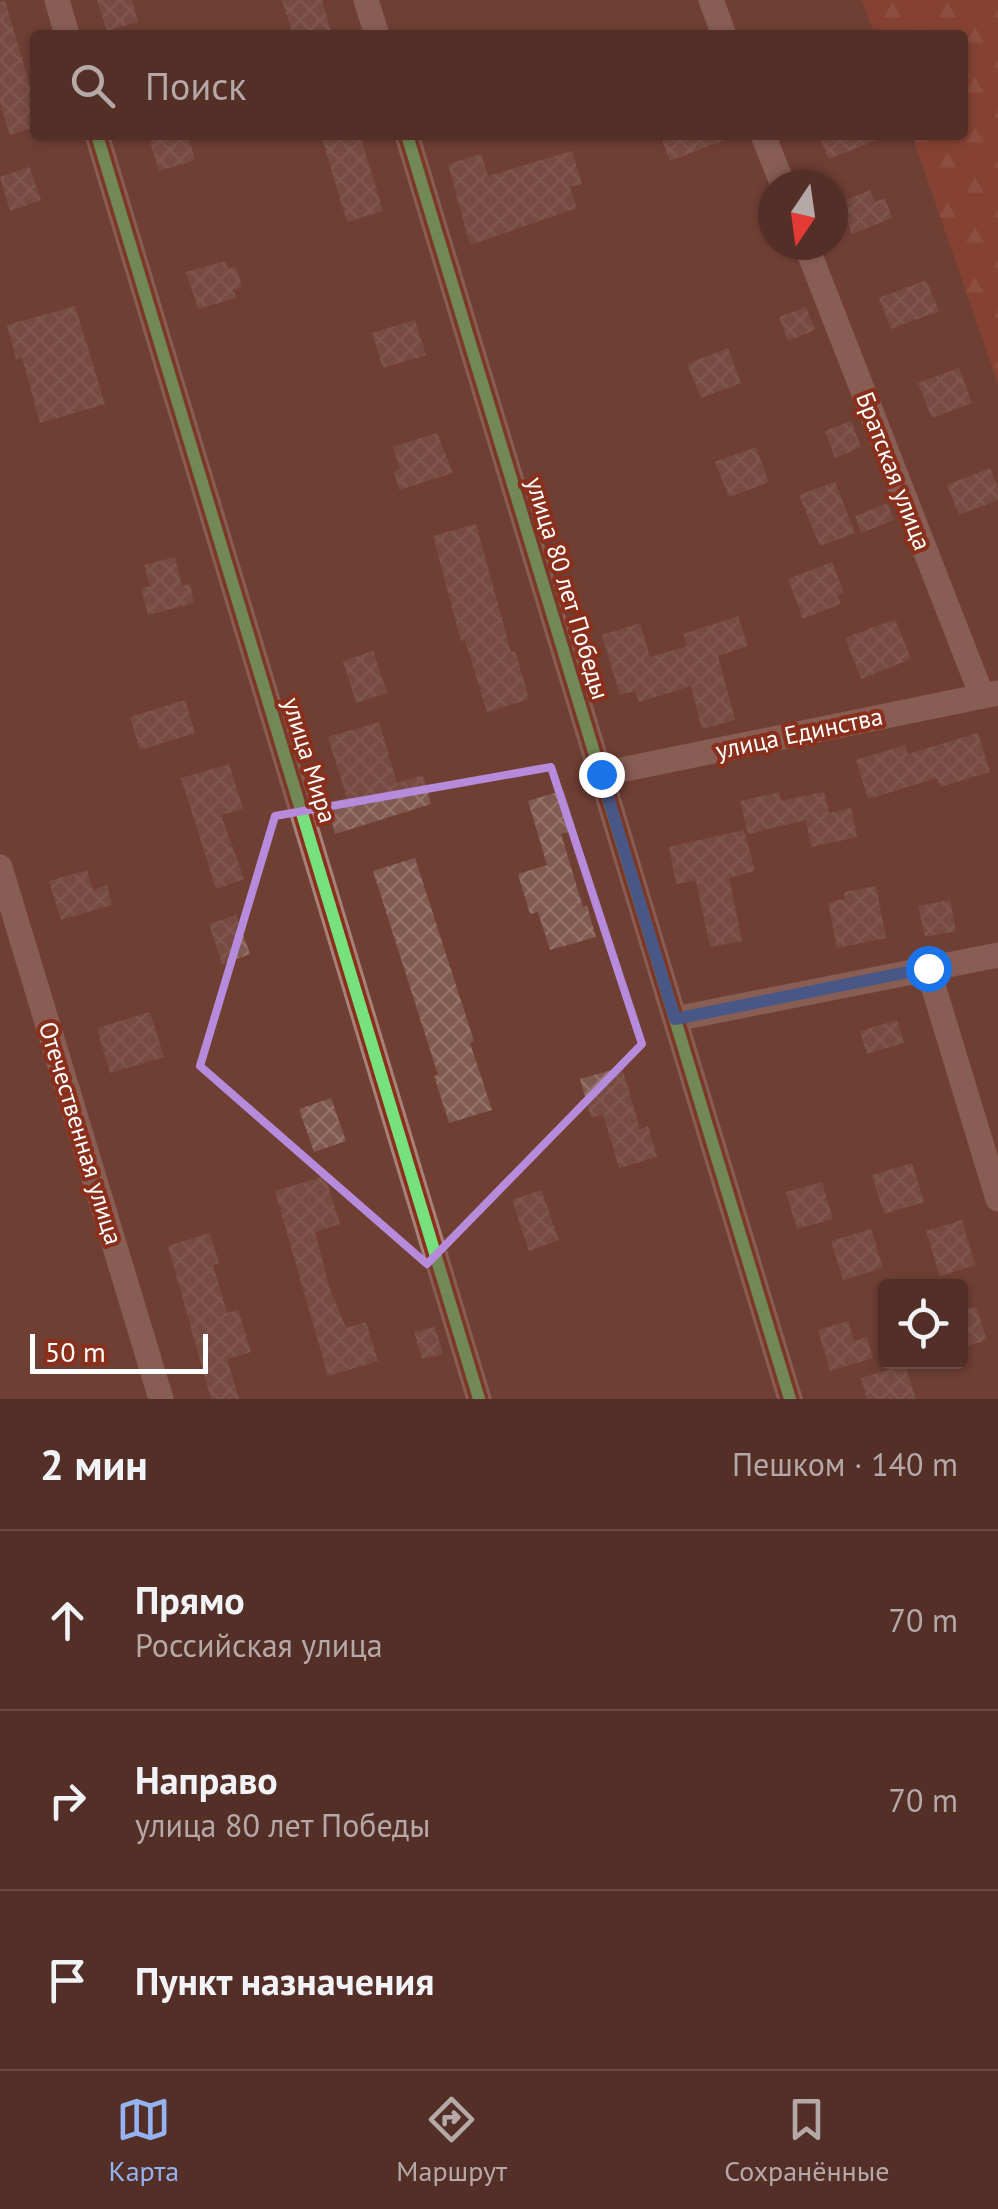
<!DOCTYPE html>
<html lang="ru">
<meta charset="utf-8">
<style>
body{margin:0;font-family:"PT Sans",sans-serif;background:#5a372f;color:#f1f3f6}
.controls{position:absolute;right:30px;bottom:30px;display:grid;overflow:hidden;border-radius:10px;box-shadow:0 2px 8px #0004}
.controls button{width:90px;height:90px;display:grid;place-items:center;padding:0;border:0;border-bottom:2px solid #6a4a44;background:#542f27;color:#f1f3f6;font:50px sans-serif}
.compass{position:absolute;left:758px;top:170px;width:90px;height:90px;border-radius:50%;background:#542f27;box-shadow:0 2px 8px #0004;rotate:193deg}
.scale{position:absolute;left:30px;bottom:25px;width:178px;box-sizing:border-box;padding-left:10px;border:5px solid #fff;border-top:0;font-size:28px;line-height:35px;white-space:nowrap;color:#fff;-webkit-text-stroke:8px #892f1b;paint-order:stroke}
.stop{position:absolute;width:30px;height:30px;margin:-22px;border:8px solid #1a73e8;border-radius:50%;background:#fff}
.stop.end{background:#1a73e8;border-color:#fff;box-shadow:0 2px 10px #0008}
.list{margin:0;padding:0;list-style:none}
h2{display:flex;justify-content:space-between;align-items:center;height:130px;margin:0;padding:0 40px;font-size:42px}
h2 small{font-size:32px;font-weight:400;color:#b5a9a7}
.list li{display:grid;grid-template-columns:65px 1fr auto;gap:30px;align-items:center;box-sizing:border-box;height:180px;padding:0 40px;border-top:2px solid #6a4a44}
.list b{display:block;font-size:38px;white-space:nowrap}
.list p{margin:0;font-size:32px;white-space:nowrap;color:#b5a9a7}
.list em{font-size:32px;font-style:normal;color:#b5a9a7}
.icon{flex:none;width:55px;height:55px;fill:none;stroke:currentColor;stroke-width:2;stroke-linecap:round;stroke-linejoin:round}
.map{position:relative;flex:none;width:998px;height:1399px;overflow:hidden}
.search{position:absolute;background:#542f27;box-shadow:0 2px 8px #0004;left:30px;right:30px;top:30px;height:110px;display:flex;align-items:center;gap:25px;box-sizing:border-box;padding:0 35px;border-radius:10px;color:#b5a9a7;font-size:38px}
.sheet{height:670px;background:#542f27}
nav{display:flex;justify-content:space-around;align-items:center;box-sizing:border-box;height:140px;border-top:2px solid #6a4a44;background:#542f27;font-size:28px;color:#b5a9a7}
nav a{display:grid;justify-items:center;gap:5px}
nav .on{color:#95b2f1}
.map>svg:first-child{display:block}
.forest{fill:url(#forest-firs)}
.building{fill:url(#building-cross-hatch)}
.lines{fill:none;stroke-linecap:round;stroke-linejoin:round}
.street{stroke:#a5827b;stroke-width:25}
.cycleway-casing{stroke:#892f1b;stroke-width:19}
.cycleway{stroke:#77e17e;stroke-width:12}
.route{stroke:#1a73e8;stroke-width:12}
.marked{fill:none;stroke:#b68bdc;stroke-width:8;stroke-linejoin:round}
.labels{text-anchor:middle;stroke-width:8;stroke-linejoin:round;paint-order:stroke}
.street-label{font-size:25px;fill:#fff;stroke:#892f1b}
</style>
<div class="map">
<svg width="998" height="1399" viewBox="0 0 998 1399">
<defs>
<pattern id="forest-firs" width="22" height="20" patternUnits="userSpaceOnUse" patternTransform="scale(2.5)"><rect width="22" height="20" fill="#a14531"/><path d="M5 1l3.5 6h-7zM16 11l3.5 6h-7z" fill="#af6150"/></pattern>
<pattern id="building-cross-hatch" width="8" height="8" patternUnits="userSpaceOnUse" patternTransform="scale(2.5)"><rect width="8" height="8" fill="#805950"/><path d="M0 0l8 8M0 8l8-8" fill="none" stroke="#93726a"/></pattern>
</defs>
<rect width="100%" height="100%" fill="#703f34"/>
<!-- forest -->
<path class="forest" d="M 862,0 L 998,0 L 998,384 L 912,135 L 963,135 L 963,35 L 875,35 Z"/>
<!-- building -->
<path class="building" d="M 97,0 L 132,0 L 138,22 L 107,31 Z
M 282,0 L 322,0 L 332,35 L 293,35 Z
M 5,1 L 30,86 L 35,85 L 35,127 L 10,135 L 0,103 L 0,2 Z
M 148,135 L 188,135 L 195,160 L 159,171 Z
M 321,135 L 360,135 L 383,211 L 347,222 Z
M 660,135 L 732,135 L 732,137 L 670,161 Z
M 819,135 L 887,135 L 887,136 L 829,159 Z
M 572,151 L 582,184 L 570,187 L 577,208 L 470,245 L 448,164 L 481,154 L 488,176 Z
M 29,167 L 41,200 L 10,211 L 0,177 Z
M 870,190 L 875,202 L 885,198 L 892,218 L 852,234 L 840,202 Z
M 225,261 L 228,269 L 236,267 L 242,287 L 233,290 L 236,298 L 198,309 L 186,272 Z
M 926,280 L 939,311 L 891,329 L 879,298 Z
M 75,306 L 105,404 L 40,423 L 22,357 L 16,359 L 7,325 Z
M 806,307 L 815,330 L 788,341 L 779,317 Z
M 415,320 L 426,355 L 383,368 L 372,333 Z
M 728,348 L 741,383 L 701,398 L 687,364 Z
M 959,368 L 972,403 L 932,418 L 918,383 Z
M 851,421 L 861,447 L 835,458 L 825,431 Z
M 437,433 L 453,473 L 399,490 L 394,471 L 400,469 L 393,447 Z
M 756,447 L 769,482 L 729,497 L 715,462 Z
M 990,468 L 998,488 L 998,500 L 959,515 L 947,485 Z
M 835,482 L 855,533 L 820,546 L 799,495 Z
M 887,503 L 894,520 L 861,533 L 855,516 Z
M 476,524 L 511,652 L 515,651 L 529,699 L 487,712 L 465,640 L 461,641 L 433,536 Z
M 175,557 L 182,586 L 190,584 L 194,603 L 148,615 L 141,588 L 150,586 L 144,565 Z
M 832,562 L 844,593 L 837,596 L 841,604 L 803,619 L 788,579 Z
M 738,616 L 748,646 L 718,656 L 735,720 L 702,729 L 691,686 L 639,702 L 635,691 L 620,695 L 602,635 L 640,623 L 650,657 L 687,646 L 683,634 Z
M 895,619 L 911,659 L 861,679 L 845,638 Z
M 373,651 L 387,693 L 356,703 L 343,661 Z
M 185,700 L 195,733 L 140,750 L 130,717 Z
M 379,722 L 397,783 L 423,775 L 431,804 L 335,834 L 327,804 L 347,798 L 328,737 Z
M 978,733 L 990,772 L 940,787 L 937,778 L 868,799 L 856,760 L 905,745 L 908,754 Z
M 229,764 L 243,809 L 221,815 L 244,879 L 216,889 L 181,778 Z
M 564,790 L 576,830 L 561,834 L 583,907 L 587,906 L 596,937 L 550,950 L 538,912 L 530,914 L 518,874 L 547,865 L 528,801 Z
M 779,792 L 781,801 L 824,792 L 829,813 L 851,808 L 857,837 L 811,847 L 806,820 L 748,834 L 740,801 Z
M 744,830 L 755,871 L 729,878 L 742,941 L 710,947 L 696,881 L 676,884 L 669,847 Z
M 415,858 L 474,1041 L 470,1043 L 492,1110 L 449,1123 L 434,1076 L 438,1075 L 373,871 Z
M 87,870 L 93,890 L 107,885 L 112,905 L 61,920 L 49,881 Z
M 876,886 L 886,938 L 837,948 L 828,902 L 845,899 L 844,892 Z
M 950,900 L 956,931 L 925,937 L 918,906 Z
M 236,915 L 250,954 L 222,964 L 209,924 Z
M 150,1012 L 164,1057 L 110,1073 L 97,1028 Z
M 897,1020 L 904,1043 L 867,1054 L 860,1031 Z
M 622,1067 L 640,1129 L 648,1126 L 657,1157 L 619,1168 L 603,1114 L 591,1118 L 580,1079 Z
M 331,1098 L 346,1141 L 314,1152 L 299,1109 Z
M 912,1163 L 924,1202 L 884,1214 L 872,1175 Z
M 325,1176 L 340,1224 L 315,1232 L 330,1289 L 346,1328 L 366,1322 L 378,1361 L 328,1376 L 275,1191 Z
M 822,1182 L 833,1219 L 797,1229 L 786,1192 Z
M 541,1190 L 559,1240 L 529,1251 L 512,1200 Z
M 962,1220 L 975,1265 L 940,1276 L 926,1231 Z
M 871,1229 L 883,1268 L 843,1280 L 831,1241 Z
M 210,1233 L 219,1263 L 213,1265 L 227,1313 L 238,1310 L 251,1352 L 227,1359 L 239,1399 L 211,1399 L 168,1246 Z
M 976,1307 L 987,1340 L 960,1348 L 960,1311 Z
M 848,1321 L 854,1341 L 867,1337 L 873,1358 L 830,1371 L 818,1330 Z
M 435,1327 L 443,1354 L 422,1359 L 414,1332 Z
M 905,1365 L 916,1399 L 867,1399 L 861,1378 Z"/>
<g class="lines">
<!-- street -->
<path class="street" d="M 57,0 L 67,35
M 366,0 L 377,35
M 711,0 L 724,35
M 97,135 L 479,1399
M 407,135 L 790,1399
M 763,135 L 783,185
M 806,245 L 982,696
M 601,774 L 998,693
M 0,867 L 161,1399
M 928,969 L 998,1199
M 675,1019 L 998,955"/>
<defs>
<path id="cycleway" d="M 97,135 L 479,1399
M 407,135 L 790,1399"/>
</defs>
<!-- cycleway casing -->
<use href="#cycleway" class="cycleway-casing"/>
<!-- cycleway -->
<use href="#cycleway" class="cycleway"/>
</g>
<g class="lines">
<!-- route -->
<path class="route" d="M 601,774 L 675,1019 L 928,968"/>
</g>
<!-- marked area -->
<path d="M0 0H998V1399H0ZM 551,767 L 642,1044 L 427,1264 L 200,1066 L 275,816 Z" fill="#703f34" fill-opacity=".55" fill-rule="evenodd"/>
<path class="marked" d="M 551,767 L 642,1044 L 427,1264 L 200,1066 L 275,816 Z"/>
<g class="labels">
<!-- street labels -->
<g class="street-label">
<text transform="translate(894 471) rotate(69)" y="9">Братская улица</text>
<text transform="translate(568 588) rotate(73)" y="9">улица 80 лет Победы</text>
<text transform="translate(799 733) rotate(-12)" y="9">улица Единства</text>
<text transform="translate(310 760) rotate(73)" y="9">улица Мира</text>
<text transform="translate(81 1133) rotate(73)" y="9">Отечественная улица</text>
</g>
</g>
</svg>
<div class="controls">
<button><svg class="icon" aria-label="locate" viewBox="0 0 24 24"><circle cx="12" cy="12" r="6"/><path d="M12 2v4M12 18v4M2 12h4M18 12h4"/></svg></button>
</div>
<svg class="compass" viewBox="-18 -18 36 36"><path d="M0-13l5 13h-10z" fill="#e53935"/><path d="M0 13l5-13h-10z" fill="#b5a9a7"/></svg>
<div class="scale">50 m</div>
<div class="stop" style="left:928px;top:968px"></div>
<div class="stop end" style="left:601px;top:774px"></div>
<div class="search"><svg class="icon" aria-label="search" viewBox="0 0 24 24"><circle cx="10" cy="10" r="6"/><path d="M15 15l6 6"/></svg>Поиск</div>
</div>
<section class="sheet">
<h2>2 мин<small>Пешком · 140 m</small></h2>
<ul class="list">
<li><svg class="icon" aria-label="ahead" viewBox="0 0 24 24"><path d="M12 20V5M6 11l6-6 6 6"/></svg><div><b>Прямо</b><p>Российская улица</p></div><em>70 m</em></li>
<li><svg class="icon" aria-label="right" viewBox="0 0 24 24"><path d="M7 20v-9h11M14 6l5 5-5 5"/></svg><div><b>Направо</b><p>улица 80 лет Победы</p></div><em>70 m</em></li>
<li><svg class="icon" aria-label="arrive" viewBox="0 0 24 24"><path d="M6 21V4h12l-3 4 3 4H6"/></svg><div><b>Пункт назначения</b></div></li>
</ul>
</section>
<nav>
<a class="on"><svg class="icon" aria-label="map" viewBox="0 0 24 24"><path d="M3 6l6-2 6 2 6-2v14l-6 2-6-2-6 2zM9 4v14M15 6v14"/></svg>Карта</a>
<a><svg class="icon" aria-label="directions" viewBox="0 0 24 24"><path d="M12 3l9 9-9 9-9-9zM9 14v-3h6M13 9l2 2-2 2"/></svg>Маршрут</a>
<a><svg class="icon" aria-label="saved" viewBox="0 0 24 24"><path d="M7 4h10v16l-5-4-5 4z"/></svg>Сохранённые</a>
</nav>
